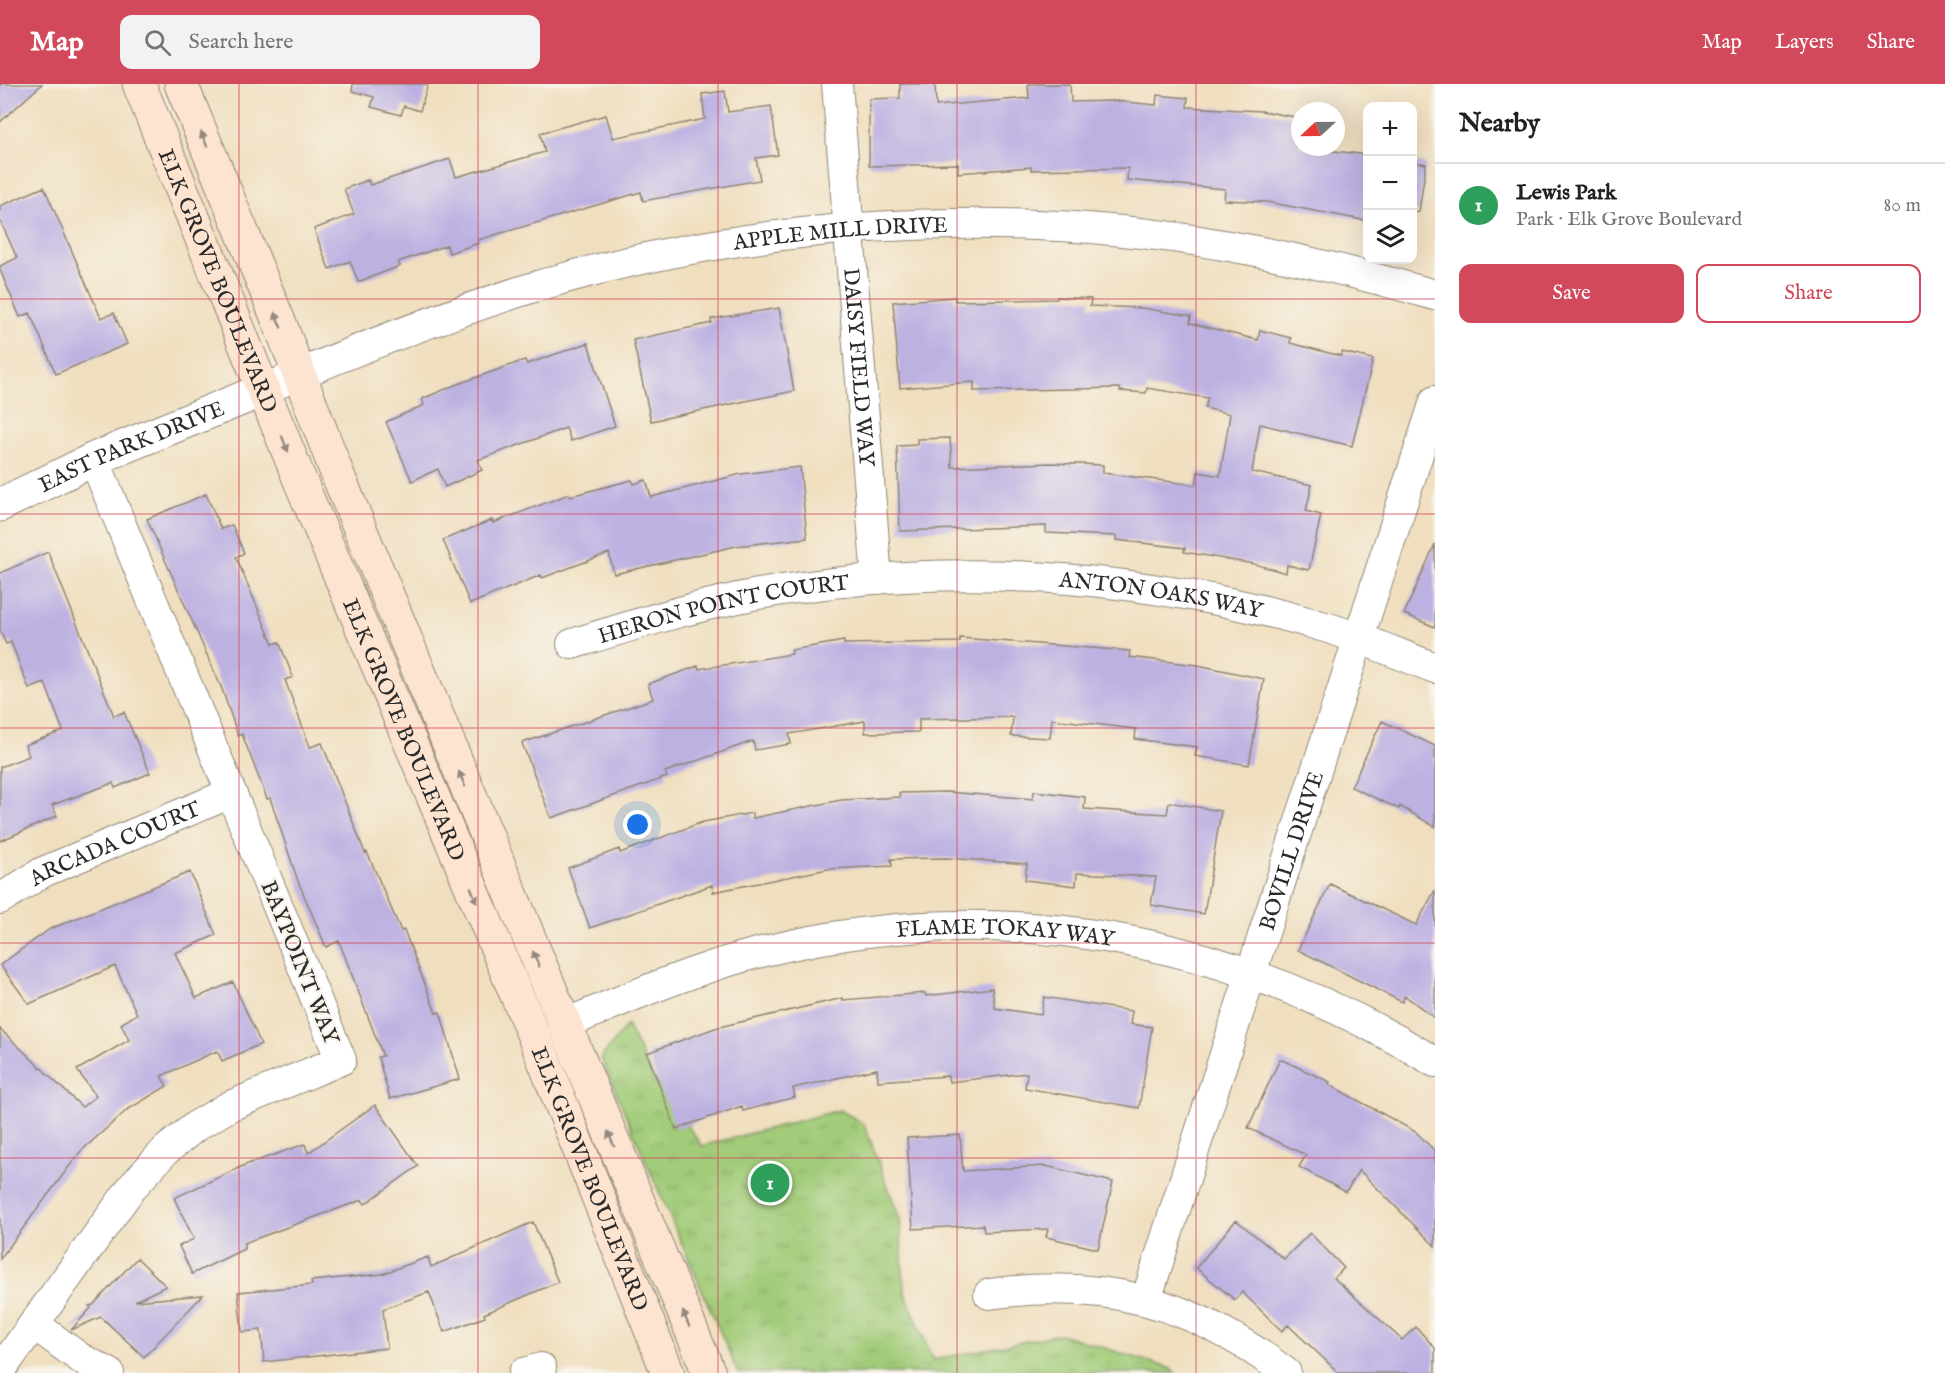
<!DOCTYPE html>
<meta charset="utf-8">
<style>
body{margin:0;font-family:"IM FELL English",serif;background:#f2f2f2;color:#202124}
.controls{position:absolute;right:18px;top:18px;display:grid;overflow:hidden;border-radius:12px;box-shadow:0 6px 24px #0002}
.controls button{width:54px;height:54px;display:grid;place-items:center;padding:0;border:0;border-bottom:2px solid #e0e0e0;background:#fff;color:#202124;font:30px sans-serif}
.compass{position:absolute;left:1291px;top:18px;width:54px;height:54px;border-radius:50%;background:#fff;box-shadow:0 6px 24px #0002;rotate:248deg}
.you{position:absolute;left:638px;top:741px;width:21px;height:21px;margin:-15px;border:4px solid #fff;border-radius:50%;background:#1a73e8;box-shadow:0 0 0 9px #1a73e833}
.badge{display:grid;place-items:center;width:39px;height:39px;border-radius:50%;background:#d1495b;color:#fff;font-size:20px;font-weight:700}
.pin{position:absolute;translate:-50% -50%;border:3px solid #fff;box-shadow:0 2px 6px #0006}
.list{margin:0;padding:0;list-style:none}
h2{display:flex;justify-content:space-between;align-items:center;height:78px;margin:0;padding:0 24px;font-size:26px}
h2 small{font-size:20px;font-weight:400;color:#757577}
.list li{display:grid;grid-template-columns:39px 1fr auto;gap:18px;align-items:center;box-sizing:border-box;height:84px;padding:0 24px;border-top:2px solid #e0e0e0}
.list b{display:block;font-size:22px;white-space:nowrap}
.list p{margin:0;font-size:20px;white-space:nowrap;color:#757577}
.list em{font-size:20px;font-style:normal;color:#757577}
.actions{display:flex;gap:12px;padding:18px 24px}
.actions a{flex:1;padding:14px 0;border:2px solid #d1495b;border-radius:12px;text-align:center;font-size:21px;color:#d1495b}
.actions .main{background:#d1495b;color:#fff}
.icon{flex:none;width:33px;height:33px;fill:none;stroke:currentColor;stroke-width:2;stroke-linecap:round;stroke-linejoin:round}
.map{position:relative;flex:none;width:1435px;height:1289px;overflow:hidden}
header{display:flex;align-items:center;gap:36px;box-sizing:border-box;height:84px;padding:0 30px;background:#d1495b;color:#fff}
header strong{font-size:28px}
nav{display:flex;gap:33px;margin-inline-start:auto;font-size:21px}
.search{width:420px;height:54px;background:#f2f2f2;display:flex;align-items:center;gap:15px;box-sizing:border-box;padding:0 21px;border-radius:12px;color:#757577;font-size:22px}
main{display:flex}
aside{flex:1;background:#fff}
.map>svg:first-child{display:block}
.park{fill:url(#park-tufts);stroke:#667c52;stroke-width:1.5}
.building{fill:#bdb1e2}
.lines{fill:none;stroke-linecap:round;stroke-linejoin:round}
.minor-casing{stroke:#8e8575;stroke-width:32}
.tertiary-casing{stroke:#8e8575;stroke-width:35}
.secondary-casing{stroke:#8e8575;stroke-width:35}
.minor{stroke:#fff;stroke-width:30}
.tertiary{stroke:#fff;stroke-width:33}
.secondary{stroke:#fde4d1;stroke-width:33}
.oneway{fill:#94887e}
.grid{fill:none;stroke:#d1495b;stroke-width:1.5;stroke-opacity:0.55}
.labels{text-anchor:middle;stroke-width:4.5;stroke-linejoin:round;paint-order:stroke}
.street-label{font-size:22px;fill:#2b2b2b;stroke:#f7f3e8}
</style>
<header>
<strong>Map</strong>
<div class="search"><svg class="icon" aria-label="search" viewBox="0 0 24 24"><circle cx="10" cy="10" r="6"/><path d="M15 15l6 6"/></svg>Search here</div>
<nav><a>Map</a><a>Layers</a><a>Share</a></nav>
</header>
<main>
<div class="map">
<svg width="1435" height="1289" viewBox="0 0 1435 1289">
<defs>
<pattern id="park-tufts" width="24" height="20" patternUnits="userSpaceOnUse" patternTransform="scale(1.5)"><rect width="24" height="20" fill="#a2cc79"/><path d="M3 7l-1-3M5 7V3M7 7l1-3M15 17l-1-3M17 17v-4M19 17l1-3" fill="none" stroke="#8caf69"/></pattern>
</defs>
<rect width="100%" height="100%" fill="#f7f3e8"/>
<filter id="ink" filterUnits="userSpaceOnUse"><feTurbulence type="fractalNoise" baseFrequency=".0167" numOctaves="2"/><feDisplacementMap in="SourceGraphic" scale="12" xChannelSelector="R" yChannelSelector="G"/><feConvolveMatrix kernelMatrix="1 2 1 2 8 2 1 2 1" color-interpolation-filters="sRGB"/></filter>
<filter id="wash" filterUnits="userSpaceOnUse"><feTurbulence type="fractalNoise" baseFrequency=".008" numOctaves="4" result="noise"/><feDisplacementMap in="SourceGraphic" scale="24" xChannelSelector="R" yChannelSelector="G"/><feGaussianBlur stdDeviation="1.35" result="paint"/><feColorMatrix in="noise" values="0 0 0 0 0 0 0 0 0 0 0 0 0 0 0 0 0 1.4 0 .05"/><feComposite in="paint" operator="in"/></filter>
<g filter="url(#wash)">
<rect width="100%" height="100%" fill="#f0dfbf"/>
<!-- park -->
<path class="park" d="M 627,941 L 652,992 L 702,1062 L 840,1026 L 864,1040 L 900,1135 L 904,1206 L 933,1276 L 1060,1250 L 1169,1284 L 1176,1289 L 738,1289 L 601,974 Z"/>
<g id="blocks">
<!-- building -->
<path class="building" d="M 0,0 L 42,0 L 0,38 Z
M 353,0 L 428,0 L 420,27 L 404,22 L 401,31 L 371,23 L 374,13 L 352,7 Z
M 900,0 L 935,0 L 936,22 L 1029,14 L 1028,0 L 1070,0 L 1071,18 L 1115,17 L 1156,21 L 1157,11 L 1188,14 L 1187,23 L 1261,27 L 1300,34 L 1300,63 L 1368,71 L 1368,137 L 1267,118 L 1224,116 L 1225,105 L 1127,96 L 1128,84 L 1031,86 L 1031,83 L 958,89 L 958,80 L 869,82 L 869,15 L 900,14 Z
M 725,7 L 728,28 L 771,22 L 778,71 L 756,74 L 760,96 L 643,117 L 641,108 L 478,156 L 479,159 L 449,169 L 447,161 L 398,178 L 400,182 L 358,198 L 350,177 L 329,185 L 314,145 L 354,130 L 344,105 L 368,96 L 370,101 L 450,75 L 456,93 L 545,68 L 540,49 L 606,31 L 613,54 L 705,35 L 702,10 Z
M 1413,78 L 1426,80 L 1419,128 L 1413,127 Z
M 44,103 L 101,234 L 114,229 L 127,260 L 56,290 L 30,229 L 20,233 L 0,186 L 0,182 L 17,174 L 0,136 L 0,122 Z
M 955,213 L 955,217 L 1057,215 L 1057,213 L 1091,215 L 1090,222 L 1142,224 L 1191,232 L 1190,239 L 1258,256 L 1260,246 L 1291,254 L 1290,259 L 1341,272 L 1342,268 L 1373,275 L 1352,362 L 1260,340 L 1252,388 L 1312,401 L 1306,427 L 1321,431 L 1309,486 L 1287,481 L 1286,489 L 1254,480 L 1184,468 L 1185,464 L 1116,456 L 1116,452 L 1046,449 L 1046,442 L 900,447 L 897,362 L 917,361 L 917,355 L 950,354 L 952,383 L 1050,379 L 1103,381 L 1103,389 L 1196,401 L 1198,388 L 1220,392 L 1230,330 L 1205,324 L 1208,314 L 1147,304 L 1146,309 L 1120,307 L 1120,304 L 974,307 L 974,298 L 900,304 L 893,218 Z
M 779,224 L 794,307 L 651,337 L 633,256 L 712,239 L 711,235 Z
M 588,259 L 615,342 L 571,357 L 566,344 L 478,376 L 482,386 L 445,403 L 438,385 L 412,397 L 386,338 L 424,321 L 422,315 L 455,301 L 525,276 L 527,280 Z
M 800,383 L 807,454 L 736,462 L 614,490 L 609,469 L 542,494 L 541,491 L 470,520 L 443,456 L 492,436 L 493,439 L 569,410 L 570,412 L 632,396 L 634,400 L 646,396 L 651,413 L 741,390 Z
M 206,410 L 221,445 L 232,441 L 244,469 L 236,473 L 273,560 L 279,558 L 293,593 L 285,596 L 310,663 L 322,659 L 365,769 L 367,768 L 401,847 L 404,846 L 436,929 L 440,928 L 460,995 L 390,1015 L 378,973 L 383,972 L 339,857 L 326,863 L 298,797 L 270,714 L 267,715 L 242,650 L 238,652 L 222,605 L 147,435 Z
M 1435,460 L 1435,543 L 1404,530 Z
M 48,468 L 114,632 L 124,628 L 150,689 L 115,704 L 113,699 L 52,721 L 57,732 L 0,757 L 0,683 L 29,672 L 25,661 L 63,647 L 45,599 L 29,605 L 11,558 L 6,560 L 0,546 L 0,489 Z
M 960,554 L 1130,567 L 1129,573 L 1198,581 L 1264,595 L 1249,681 L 1195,672 L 1197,663 L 1135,655 L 1136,645 L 1052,635 L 1050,654 L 1011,652 L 1013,633 L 919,635 L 919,648 L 865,649 L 865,637 L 789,650 L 791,660 L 755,666 L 753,657 L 665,688 L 667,693 L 551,734 L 522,659 L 653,615 L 648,600 L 698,582 L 699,585 L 792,570 L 791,566 L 844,557 L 844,560 L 960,558 Z
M 1382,637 L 1435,662 L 1435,743 L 1400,722 L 1399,725 L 1351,703 Z
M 1034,707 L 1085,713 L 1084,725 L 1167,730 L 1169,718 L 1221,727 L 1204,830 L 1151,821 L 1156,793 L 1077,789 L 1076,802 L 1025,796 L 1027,780 L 947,774 L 891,775 L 892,782 L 828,785 L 713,808 L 712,801 L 590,844 L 568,784 L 619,765 L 620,769 L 703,738 L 752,729 L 753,734 L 841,716 L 900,713 L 899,709 L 946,708 L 1033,715 Z
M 190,788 L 216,851 L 175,869 L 196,914 L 233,898 L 261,960 L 222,977 L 217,967 L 161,992 L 167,1002 L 127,1026 L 80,1068 L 0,1175 L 0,945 L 82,1023 L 96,1012 L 77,986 L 129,956 L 121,940 L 137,930 L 115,882 L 29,920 L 0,881 L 50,845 Z
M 1330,800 L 1416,841 L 1435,806 L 1435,934 L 1405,912 L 1402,918 L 1298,866 Z
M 992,904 L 995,924 L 1041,931 L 1044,913 L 1132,927 L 1130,940 L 1152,943 L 1139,1024 L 1025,1004 L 1027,989 L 949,998 L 948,992 L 878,997 L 877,985 L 793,1004 L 795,1013 L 743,1027 L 742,1022 L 676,1045 L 647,969 L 715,944 L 843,914 L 843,916 L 925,909 L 926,912 Z
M 1280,975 L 1330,998 L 1328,1000 L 1416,1048 L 1435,1067 L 1435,1162 L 1359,1086 L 1346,1108 L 1299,1083 L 1306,1071 L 1248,1044 Z
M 375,1021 L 418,1082 L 365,1120 L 362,1116 L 244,1159 L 244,1165 L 192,1190 L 179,1162 L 194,1155 L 174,1114 L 245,1081 L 305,1060 L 308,1069 Z
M 960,1051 L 963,1087 L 1046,1082 L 1113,1098 L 1098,1165 L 1046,1153 L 1048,1145 L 984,1148 L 983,1141 L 913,1145 L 907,1054 Z
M 1236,1136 L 1284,1175 L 1310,1149 L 1344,1184 L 1334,1194 L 1402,1256 L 1416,1243 L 1435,1264 L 1435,1289 L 1339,1289 L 1288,1241 L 1282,1247 L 1242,1208 L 1235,1216 L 1196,1184 Z
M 533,1138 L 558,1198 L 484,1230 L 485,1233 L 444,1248 L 429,1208 L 383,1225 L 387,1264 L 264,1278 L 261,1246 L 242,1248 L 238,1208 L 312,1201 L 311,1197 L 382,1190 L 428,1173 L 431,1183 Z
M 137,1174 L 166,1202 L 135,1217 L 203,1211 L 144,1273 L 101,1233 L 71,1246 L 91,1224 L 89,1222 L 93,1221 Z"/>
</g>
</g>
<g filter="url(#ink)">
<use href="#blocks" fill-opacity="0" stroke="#8e8575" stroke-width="1.5"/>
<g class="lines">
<defs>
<g id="minor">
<path id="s1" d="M 837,0 L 877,495"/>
<path id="s2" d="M 263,306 C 351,267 442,232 534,203 C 751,137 1001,122 1223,161 C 1295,173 1365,191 1435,211"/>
<path id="s3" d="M 572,560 C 627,543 681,526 738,514 C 931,475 1135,487 1325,543 C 1362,554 1398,570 1435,584"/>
<path id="s4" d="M 0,815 L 43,788 L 231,709"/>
<path id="s5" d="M 563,941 C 629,913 696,884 765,867 C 1000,809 1230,853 1435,978"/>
<path d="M 989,1210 C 1105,1194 1193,1218 1286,1289"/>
<path id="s6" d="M 1146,1216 L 1435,317"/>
<path d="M 34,1240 L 80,1274 L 109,1289"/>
<path d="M 0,1287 L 132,1103 L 165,1067 L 196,1042 L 230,1022 L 341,976 L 94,375"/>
<path d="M 524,1289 L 541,1284"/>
</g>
<g id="tertiary">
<path id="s7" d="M 0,421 L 94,375 L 263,306"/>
</g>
<g id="secondary">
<path id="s8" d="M 139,0 L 301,399 L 539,964 L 668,1289"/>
<path d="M 181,0 L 280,240 L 337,389 L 709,1289"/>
</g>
</defs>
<!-- minor casing -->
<use href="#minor" class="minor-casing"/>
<!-- tertiary casing -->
<use href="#tertiary" class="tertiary-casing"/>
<!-- secondary casing -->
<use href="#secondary" class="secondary-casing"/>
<!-- minor -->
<use href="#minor" class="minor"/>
<!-- tertiary -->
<use href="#tertiary" class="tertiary"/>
<!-- secondary -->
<use href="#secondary" class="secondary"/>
</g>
<!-- one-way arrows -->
<defs><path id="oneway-solid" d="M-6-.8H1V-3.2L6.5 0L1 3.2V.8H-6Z" transform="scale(1.5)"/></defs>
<g class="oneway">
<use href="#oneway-solid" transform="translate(204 55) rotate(-112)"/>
<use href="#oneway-solid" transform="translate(278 236) rotate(-112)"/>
<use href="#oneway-solid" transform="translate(285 360) rotate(68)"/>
<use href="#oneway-solid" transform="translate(462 695) rotate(-112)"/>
<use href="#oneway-solid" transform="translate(474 811) rotate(67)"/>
<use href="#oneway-solid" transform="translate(536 875) rotate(-112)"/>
<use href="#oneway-solid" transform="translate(611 1055) rotate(-113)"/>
<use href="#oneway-solid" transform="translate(686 1235) rotate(-113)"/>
</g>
</g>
<!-- grid -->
<path class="grid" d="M 239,0 L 239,1289M 478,0 L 478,1289M 718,0 L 718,1289M 957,0 L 957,1289M 1196,0 L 1196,1289M 0,215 L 1435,215M 0,430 L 1435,430M 0,644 L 1435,644M 0,859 L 1435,859M 0,1074 L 1435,1074"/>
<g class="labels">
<!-- street labels -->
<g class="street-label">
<text dy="8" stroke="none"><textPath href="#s2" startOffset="602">APPLE MILL DRIVE</textPath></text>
<text dy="8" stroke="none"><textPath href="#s8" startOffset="212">ELK GROVE BOULEVARD</textPath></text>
<text dy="8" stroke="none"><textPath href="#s1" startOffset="284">DAISY FIELD WAY</textPath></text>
<text dy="8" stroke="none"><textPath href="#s7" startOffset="144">EAST PARK DRIVE</textPath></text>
<text dy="8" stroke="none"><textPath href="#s3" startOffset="598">ANTON OAKS WAY</textPath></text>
<text dy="8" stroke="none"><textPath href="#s3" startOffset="156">HERON POINT COURT</textPath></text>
<text dy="8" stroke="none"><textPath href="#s8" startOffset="698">ELK GROVE BOULEVARD</textPath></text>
<text dy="8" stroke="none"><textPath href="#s4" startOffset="128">ARCADA COURT</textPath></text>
<text dy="8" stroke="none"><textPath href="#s6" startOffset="472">BOVILL DRIVE</textPath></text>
<text dy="8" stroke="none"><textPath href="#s5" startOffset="458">FLAME TOKAY WAY</textPath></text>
<text transform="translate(301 878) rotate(68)" y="8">BAYPOINT WAY</text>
<text dy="8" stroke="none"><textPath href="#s8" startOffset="1184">ELK GROVE BOULEVARD</textPath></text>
</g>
</g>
</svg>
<div class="controls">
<button>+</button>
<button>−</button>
<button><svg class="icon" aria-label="layers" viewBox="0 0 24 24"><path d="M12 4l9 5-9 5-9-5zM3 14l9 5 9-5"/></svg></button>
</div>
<svg class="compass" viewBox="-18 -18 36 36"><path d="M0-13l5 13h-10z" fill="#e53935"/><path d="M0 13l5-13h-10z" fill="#757577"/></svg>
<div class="you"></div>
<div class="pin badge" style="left:770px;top:1099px;background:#2e9e5b">1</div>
</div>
<aside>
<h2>Nearby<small></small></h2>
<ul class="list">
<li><span class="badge" style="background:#2e9e5b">1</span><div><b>Lewis Park</b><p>Park · Elk Grove Boulevard</p></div><em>80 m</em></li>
</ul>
<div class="actions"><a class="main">Save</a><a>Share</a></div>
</aside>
</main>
